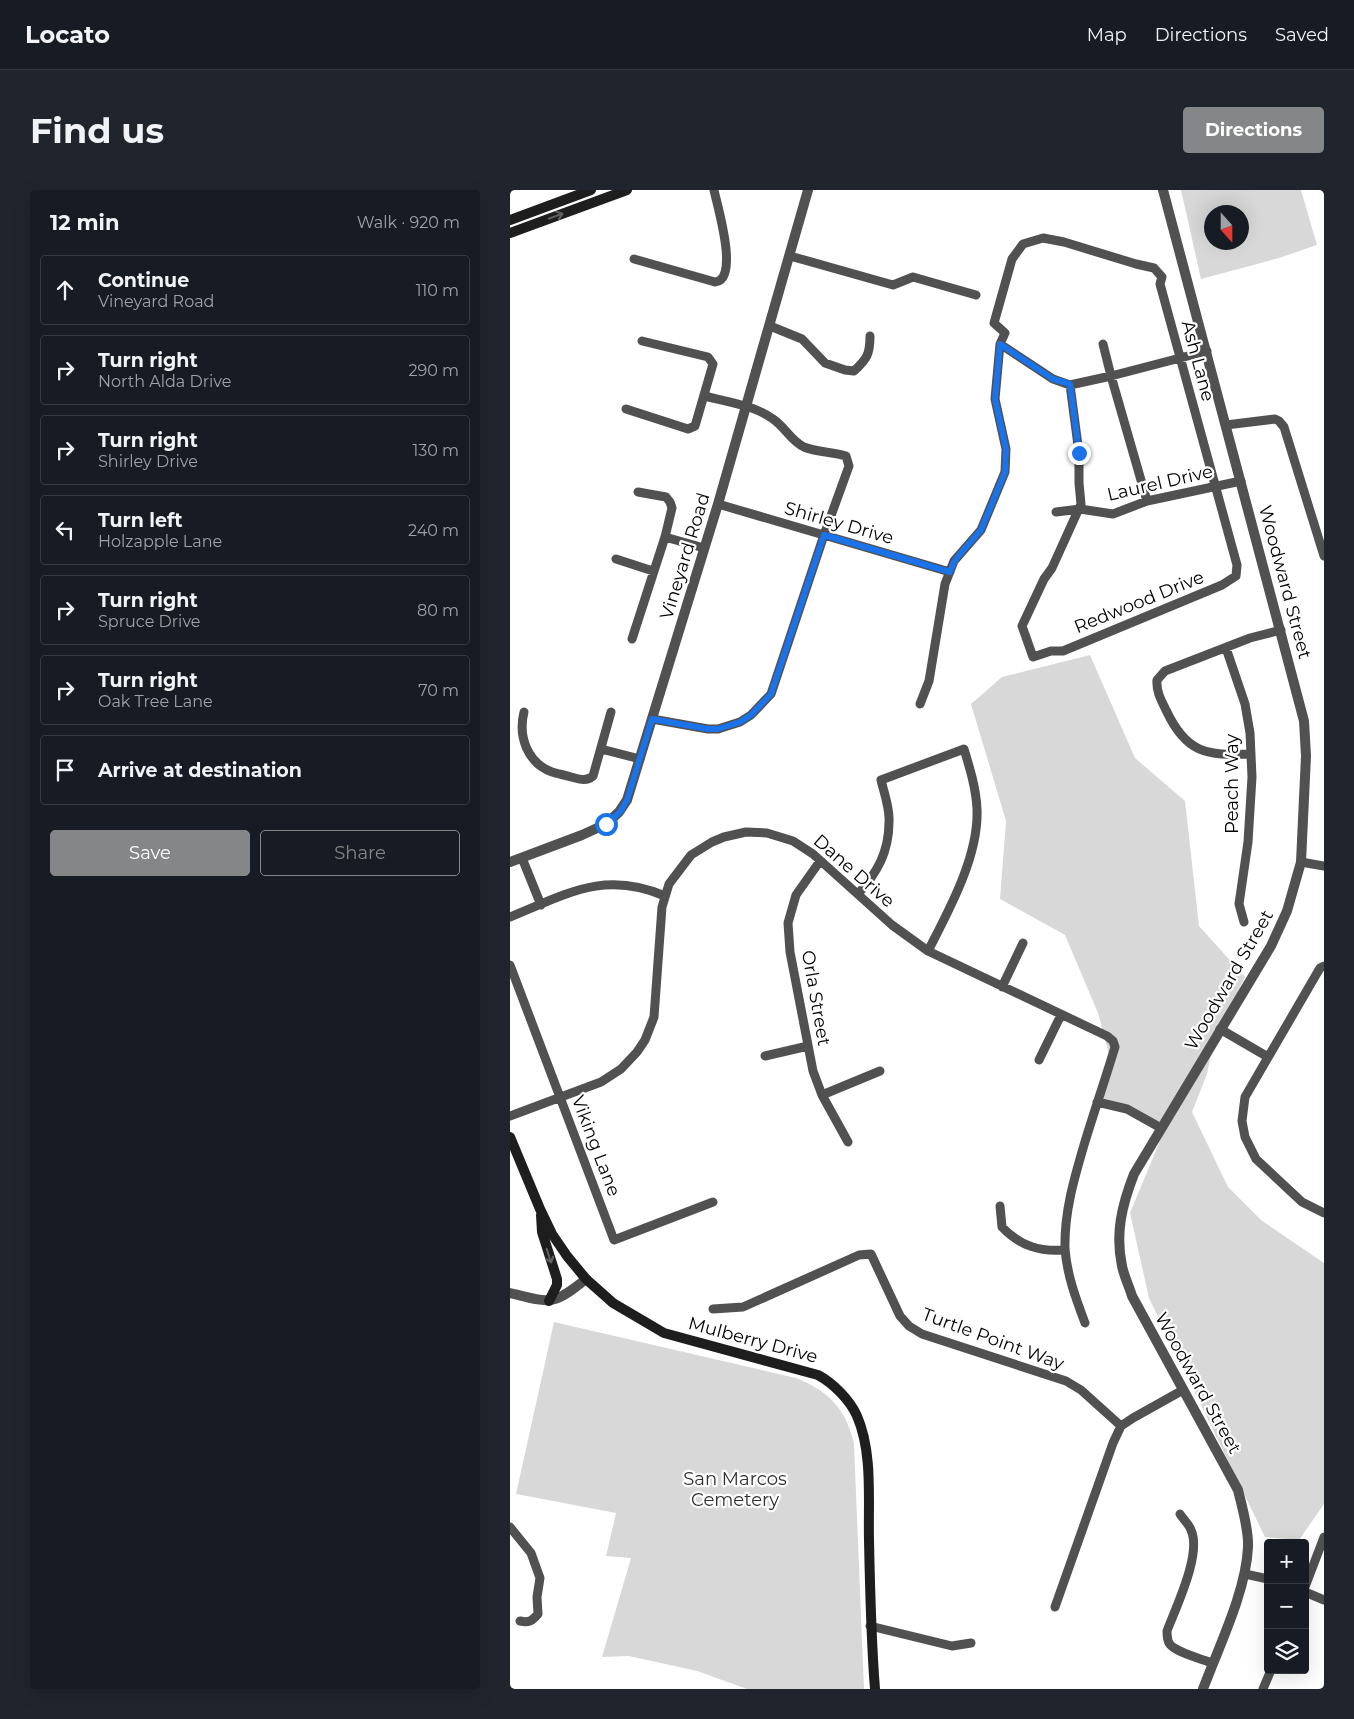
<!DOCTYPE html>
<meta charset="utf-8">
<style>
body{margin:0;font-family:Montserrat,sans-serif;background:#20242c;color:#f1f3f6}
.controls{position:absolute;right:15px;bottom:15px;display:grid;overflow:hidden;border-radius:5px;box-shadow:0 5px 20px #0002}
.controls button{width:45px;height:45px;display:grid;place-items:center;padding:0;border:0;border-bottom:1px solid #363941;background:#171b24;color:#f1f3f6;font:25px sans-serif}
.compass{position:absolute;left:694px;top:15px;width:45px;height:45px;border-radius:50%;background:#171b24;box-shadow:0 5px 20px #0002;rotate:159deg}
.stop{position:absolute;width:15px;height:15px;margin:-11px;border:4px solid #1a73e8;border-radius:50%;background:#fff}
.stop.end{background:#1a73e8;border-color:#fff;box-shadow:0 1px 5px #0008}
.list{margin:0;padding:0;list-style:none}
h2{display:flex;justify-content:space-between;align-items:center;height:65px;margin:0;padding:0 20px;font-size:21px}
h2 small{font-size:16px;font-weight:400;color:#9ea1a6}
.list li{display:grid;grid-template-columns:32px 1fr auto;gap:15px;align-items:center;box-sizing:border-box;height:70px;margin:0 10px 10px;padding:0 10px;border:1px solid #363941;border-radius:5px}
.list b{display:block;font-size:19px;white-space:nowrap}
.list p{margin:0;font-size:16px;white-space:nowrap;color:#9ea1a6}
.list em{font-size:16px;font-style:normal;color:#9ea1a6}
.actions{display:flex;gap:10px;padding:15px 20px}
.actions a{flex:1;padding:11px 0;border:1px solid #858687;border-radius:5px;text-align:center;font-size:18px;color:#858687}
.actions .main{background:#858687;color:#fff}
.icon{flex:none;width:28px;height:28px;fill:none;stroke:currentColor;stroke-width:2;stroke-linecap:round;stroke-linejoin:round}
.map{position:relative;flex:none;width:814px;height:1499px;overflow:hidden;border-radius:5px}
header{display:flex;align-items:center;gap:30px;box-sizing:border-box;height:70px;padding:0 25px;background:#171b24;border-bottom:1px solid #363941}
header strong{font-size:24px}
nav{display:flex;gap:28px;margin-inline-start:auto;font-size:18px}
.intro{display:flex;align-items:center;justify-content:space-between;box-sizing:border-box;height:120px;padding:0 30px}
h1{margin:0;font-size:35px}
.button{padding:12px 22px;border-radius:5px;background:#858687;color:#fff;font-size:18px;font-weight:700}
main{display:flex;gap:30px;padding:0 30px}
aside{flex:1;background:#171b24;border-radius:5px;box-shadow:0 5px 20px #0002}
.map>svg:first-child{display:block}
.green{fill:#d8d8d8;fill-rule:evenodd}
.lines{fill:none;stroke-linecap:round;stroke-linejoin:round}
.minor{stroke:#515151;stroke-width:9}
.tertiary{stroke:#515151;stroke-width:10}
.secondary{stroke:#1e1e1e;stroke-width:10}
.oneway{stroke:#626262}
.route{stroke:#1a73e8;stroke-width:6}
.labels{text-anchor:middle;stroke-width:4.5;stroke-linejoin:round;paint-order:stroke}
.street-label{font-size:18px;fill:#000;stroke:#fff}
.park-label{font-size:18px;fill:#2f2f2f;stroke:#fff}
</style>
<header>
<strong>Locato</strong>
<nav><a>Map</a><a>Directions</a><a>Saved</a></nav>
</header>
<div class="intro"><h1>Find us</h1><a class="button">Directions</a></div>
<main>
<aside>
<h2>12 min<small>Walk · 920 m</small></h2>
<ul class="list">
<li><svg class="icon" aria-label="ahead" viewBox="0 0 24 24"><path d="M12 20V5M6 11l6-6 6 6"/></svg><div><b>Continue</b><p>Vineyard Road</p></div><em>110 m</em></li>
<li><svg class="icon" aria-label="right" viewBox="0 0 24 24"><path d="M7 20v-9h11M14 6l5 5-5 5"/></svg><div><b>Turn right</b><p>North Alda Drive</p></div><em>290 m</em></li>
<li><svg class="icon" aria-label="right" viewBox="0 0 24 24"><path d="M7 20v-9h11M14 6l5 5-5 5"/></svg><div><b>Turn right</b><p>Shirley Drive</p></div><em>130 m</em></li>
<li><svg class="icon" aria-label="left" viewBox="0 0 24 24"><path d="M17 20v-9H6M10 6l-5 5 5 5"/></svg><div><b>Turn left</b><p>Holzapple Lane</p></div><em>240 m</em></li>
<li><svg class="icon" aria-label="right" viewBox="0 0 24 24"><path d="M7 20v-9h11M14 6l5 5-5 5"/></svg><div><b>Turn right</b><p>Spruce Drive</p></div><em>80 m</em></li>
<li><svg class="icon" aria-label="right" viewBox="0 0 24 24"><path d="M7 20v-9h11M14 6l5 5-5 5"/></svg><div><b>Turn right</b><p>Oak Tree Lane</p></div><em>70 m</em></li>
<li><svg class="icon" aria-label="arrive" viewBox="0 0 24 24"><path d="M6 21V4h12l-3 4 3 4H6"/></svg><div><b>Arrive at destination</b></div></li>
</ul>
<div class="actions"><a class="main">Save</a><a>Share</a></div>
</aside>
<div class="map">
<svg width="814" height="1499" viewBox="0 0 814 1499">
<rect width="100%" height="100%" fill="#fff"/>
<!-- green -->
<path class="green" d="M 671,0 L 791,0 L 807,55 L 769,68 L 691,89 ZM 702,22 L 732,22 L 732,52 L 702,52 Z
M 580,465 L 625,568 L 675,611 L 689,736 L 735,787 L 704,849 L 697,884 L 682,922 L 718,997 L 751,1030 L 814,1073 L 814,1314 L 789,1350 L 755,1347 L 639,1108 L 620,1023 L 664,917 L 651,938 L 588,911 L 600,868 L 588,823 L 555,745 L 490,709 L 496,631 L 461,514 L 492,487 Z
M 44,1132 L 286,1188 C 318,1201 336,1218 344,1254 L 354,1499 L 237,1499 L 187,1481 L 119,1466 L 92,1467 L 121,1368 L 96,1366 L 106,1323 L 6,1304 Z"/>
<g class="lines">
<!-- minor -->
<path class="minor" d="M 280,66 L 383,95 L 403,87 L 466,105
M 124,69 L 205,92 C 230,90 207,15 204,0
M 260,136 L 292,149 L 315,173 L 335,180 L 344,181 C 357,169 360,164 360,146
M 490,154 L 543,189 L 560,195 L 601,186 L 697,161
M 593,154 L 601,186 L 637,311
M 116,219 L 178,239 L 185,236 L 203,174 L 198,167 L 132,151
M 716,235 L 765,229 L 769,231 L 774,237 L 814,366
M 208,314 L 440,382
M 546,322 L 570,319 L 603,324 L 637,311 L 731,291
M 155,347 L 194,358
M 106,369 L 143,381
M 122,449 L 155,347 L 162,318 L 160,312 L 156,307 L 128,302
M 716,458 L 735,514 L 740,543 L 742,587 L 738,652 L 729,714 L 734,732
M 410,514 L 419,491 L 435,394 L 444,371 L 471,340 L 495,282 L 496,259 L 485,209 L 490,154 L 495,143 L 484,133 L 502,69 L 513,54 L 533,48 L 554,52 L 626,74 L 644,78 L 652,87 L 650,94 L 727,375 L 726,386 L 712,395 L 553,461 L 541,461 L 523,467 L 512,436 L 534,389 L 542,378 L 571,314 L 569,293 L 569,263 L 560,195
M 14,522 C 8,546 17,573 42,582 C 48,584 55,585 61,587 C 69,589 76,592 83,586 L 101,522
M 142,529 L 198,539 L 208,539 L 230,532 L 241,525 L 261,504 L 314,345 L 339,276 L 336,266 C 323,262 306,262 294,257 C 281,251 275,237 263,229 C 246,216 215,211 194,206
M 91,559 L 130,569
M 741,564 C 696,566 676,563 656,520 C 651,510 646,501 647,490 L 655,481 L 740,448 L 771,440
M 12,668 L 31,715
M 310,671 L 286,705 L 278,733 L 280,762 L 303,881 L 312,905 L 338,952
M 791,672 L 814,676
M 348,704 C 367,683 379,662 379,632 C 380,618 374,603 371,590 L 454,559 C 460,579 466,598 467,619 C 469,666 439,720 418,761
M 0,727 C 57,704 94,680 155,706
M 0,775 L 104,1050 L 203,1012
M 814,776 L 810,778 L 735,907 L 732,931 L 735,947 L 746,969 L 792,1012 L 814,1023
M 492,797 L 513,753
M 710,839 L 758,867
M 255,866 L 298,856
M 529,870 L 551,825
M 312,905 L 370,881
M 587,912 L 617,919 L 651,938
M 0,926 L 91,892 L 111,879 L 127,862 L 135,850 L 144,827 L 152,717 L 159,694 L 181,665 L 202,652 L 214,647 L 236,642 L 257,643 L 283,651 L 303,664 L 382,735 L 418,761 L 597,846 L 603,851 L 605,857 C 595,890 584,922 574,955 C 564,989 554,1023 555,1059 C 557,1085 566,1109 575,1133
M 490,1016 L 492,1037 C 510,1056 530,1062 555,1060
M 203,1119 L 233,1117 L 349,1065 L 361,1064 L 390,1126 L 399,1136 L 412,1144 L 556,1191 L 571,1200 L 611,1236
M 670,1324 C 673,1329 679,1334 681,1340 C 692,1364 666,1417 657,1441 C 657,1445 657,1449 659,1453 C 664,1462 692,1469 702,1473
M 0,1337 L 21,1363 L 30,1388 L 27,1407 L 28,1424 C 22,1431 19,1433 10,1431
M 735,1384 L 758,1389
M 795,1397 L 814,1347
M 795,1402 L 814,1410
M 545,1417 L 603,1253 L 611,1236 L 623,1228 L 673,1200
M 360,1436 L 442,1456 L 461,1453
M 753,1499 L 761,1480"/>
<!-- tertiary -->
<path class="tertiary" d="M 653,0 L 794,531 L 796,566 L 791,672 L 777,721 L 761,756 L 624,984 C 612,1015 605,1043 612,1076 C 614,1086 619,1096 622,1106 L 728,1300 C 732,1317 739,1340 738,1357 C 736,1402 709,1456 693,1499
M 0,672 L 72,645 L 96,634 L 109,622 L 117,610 L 208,314 L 298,0
M 0,1103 C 40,1113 43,1116 76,1089"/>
<!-- secondary -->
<path class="secondary" d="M 0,30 L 81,0
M 0,43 L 117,0
M 0,947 L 30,1019 L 42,1044 L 57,1066 L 76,1089 L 103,1113 L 154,1143 L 308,1185 C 323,1193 340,1210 347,1226 C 363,1263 358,1310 359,1350 C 360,1400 361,1449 365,1499
M 31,1025 L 32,1042 L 47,1089 L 47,1095 L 39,1111"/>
</g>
<!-- one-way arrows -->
<defs><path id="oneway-shaft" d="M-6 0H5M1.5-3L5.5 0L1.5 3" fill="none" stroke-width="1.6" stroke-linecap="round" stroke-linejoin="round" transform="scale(1.25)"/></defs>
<g class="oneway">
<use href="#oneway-shaft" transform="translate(46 26) rotate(-20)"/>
<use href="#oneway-shaft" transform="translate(39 1066) rotate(72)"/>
</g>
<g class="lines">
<!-- route -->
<path class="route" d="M 96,634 L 110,622 L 117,610 L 142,529 L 198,539 L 208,539 L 230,532 L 241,525 L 261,504 L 314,345 L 440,382 L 444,372 L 450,364 L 471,340 L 495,282 L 496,259 L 485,209 L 490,154 L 543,189 L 560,194 L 569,263"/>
</g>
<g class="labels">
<!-- street labels -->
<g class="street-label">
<text transform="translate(688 171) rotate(75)" y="6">Ash Lane</text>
<text transform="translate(650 293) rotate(-13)" y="6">Laurel Drive</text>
<text transform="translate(329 333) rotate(16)" y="6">Shirley Drive</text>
<text transform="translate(175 366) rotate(-73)" y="6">Vineyard Road</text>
<text transform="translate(775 392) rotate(75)" y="6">Woodward Street</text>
<text transform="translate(629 412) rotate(-22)" y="6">Redwood Drive</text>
<text transform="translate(722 594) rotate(-90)" y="6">Peach Way</text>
<text transform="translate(344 681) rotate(41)" y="6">Dane Drive</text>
<text transform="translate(719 790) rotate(-60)" y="6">Woodward Street</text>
<text transform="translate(306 808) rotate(80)" y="6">Orla Street</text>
<text transform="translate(86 956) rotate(69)" y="6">Viking Lane</text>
<text transform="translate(483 1149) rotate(20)" y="6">Turtle Point Way</text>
<text transform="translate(243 1150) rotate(15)" y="6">Mulberry Drive</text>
<text transform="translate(688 1193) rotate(61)" y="6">Woodward Street</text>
</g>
<!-- park labels -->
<g class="park-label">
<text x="225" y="1295">San Marcos<tspan x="225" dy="21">Cemetery</tspan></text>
</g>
</g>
</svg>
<div class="controls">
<button>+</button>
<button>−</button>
<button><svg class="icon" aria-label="layers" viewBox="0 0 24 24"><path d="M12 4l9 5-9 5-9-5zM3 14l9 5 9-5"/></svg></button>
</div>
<svg class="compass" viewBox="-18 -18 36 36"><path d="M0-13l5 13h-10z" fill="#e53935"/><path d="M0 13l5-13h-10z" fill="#9ea1a6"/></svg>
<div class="stop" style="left:96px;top:634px"></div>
<div class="stop end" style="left:569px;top:263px"></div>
</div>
</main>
